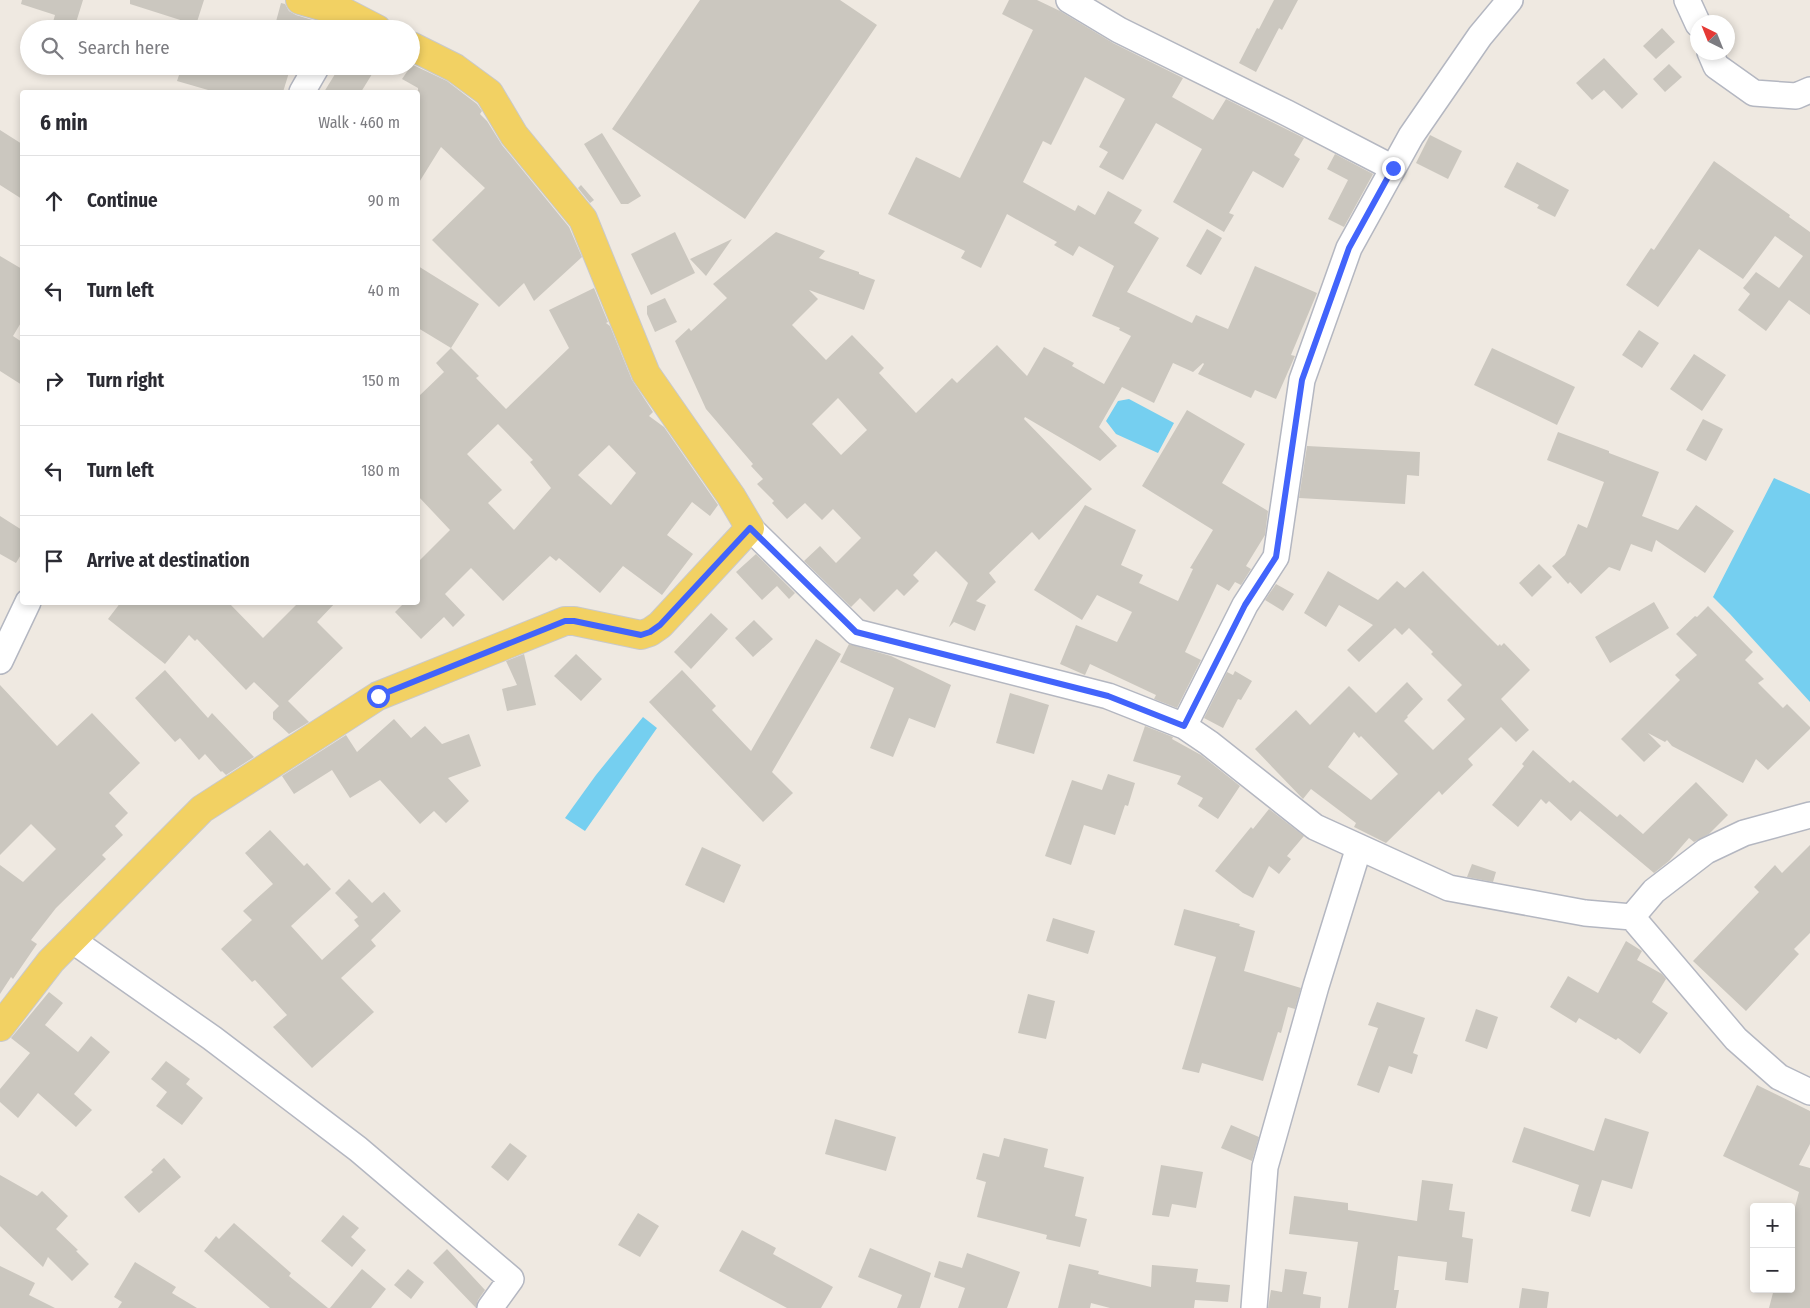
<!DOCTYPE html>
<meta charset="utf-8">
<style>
body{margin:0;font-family:"Fira Sans Condensed",sans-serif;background:#f2f2f3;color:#2b2b33}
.controls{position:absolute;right:15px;bottom:15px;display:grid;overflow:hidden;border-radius:5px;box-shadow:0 2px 8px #0003}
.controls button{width:45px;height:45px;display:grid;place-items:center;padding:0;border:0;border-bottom:1px solid #e1e1e2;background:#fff;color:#2b2b33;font:25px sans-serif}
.compass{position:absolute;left:1690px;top:15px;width:45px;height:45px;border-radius:50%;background:#fff;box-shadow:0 2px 8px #0003;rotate:317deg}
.stop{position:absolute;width:15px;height:15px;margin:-11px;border:4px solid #4264fb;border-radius:50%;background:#fff}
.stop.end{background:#4264fb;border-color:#fff;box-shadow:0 1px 5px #0008}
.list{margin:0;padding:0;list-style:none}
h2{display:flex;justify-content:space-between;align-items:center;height:65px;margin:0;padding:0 20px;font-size:21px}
h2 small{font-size:16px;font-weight:400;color:#7c7c81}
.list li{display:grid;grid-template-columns:32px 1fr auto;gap:15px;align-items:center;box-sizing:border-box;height:90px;padding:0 20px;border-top:1px solid #e1e1e2}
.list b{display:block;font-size:19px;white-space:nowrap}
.list em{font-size:16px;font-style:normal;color:#7c7c81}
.icon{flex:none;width:28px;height:28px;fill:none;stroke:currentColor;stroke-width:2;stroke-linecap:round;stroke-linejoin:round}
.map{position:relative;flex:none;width:1810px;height:1308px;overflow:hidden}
.search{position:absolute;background:#fff;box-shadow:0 2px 8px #0003;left:20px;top:20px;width:400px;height:55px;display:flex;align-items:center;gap:12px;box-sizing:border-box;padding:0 18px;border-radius:28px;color:#7c7c81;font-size:19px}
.panel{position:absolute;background:#fff;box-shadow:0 2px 8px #0003;left:20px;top:90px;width:400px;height:515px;border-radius:5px}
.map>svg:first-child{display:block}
.water{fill:#75cff0}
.building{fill:#cbc7bf;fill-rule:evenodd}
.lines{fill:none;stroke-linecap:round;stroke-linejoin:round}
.minor-casing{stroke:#b4b7c1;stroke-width:28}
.major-casing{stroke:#c9c9c9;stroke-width:30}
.minor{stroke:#fff;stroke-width:25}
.major{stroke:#f2d163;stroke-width:28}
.route{stroke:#4264fb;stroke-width:6}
</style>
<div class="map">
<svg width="1810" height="1308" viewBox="0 0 1810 1308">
<rect width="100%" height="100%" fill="#efe9e1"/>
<!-- water -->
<path class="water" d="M 1129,399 L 1174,423 L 1158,453 L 1116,434 L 1106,421 L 1118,401 Z
M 1774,478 L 1810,494 L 1810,702 L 1730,614 L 1713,597 Z
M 643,717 L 657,728 L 585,831 L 565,818 L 596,775 Z"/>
<!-- building -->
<path class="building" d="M 22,0 L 83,0 L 74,29 L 51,29 L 55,15 L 21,4 Z
M 130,0 L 204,0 L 196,25 L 130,4 Z
M 700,0 L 840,0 L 877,25 L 745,219 L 612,129 Z
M 1009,0 L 1037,0 L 1060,11 L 1113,43 L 1183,78 L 1172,97 L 1213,120 L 1226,99 L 1304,138 L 1294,155 L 1300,159 L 1283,188 L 1253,171 L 1229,213 L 1234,215 L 1224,232 L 1173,202 L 1202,149 L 1156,123 L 1123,180 L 1099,167 L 1108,152 L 1099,147 L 1125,99 L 1085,77 L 1051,145 L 1043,141 L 1023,182 L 1075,211 L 1078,205 L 1095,215 L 1108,191 L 1142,210 L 1134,223 L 1159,238 L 1127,292 L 1192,323 L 1196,315 L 1228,329 L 1255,266 L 1317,293 L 1291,355 L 1295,356 L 1276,399 L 1255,390 L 1251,398 L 1198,374 L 1204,364 L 1203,363 L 1193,372 L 1173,363 L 1154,403 L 1122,387 L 1099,427 L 1117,446 L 1100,461 L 1025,417 L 1024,419 L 1092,489 L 1039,540 L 1032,532 L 989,573 L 996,582 L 976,601 L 986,605 L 975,631 L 954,622 L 949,627 L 968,583 L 936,551 L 913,575 L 919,581 L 904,596 L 897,589 L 874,612 L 860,598 L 851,607 L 804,561 L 820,546 L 836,563 L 861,538 L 833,509 L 822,520 L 805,503 L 787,519 L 772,503 L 774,501 L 757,484 L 763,479 L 751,466 L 753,464 L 706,409 L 675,341 L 689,328 L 691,331 L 727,298 L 713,284 L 776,232 L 825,251 L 819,258 L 859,272 L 859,274 L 875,280 L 864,310 L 809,290 L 818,299 L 792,325 L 826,360 L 852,335 L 884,368 L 879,373 L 916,413 L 952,378 L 957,383 L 997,345 L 1027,376 L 1044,347 L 1074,363 L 1072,366 L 1104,384 L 1131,336 L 1119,330 L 1120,328 L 1092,316 L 1114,266 L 1079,246 L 1073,256 L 1054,245 L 1057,242 L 1007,214 L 981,268 L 961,258 L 965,251 L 888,214 L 916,157 L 960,178 L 1033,30 L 1002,14 ZM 838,398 L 867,430 L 841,455 L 812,424 Z
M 1274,0 L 1298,0 L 1282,30 L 1279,28 L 1256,72 L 1239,63 L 1257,28 L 1259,29 Z
M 281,3 L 285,4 L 289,11 L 296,15 L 342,29 L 274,29 Z
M 1662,28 L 1675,42 L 1656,59 L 1643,46 Z
M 1604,58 L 1638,94 L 1622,109 L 1604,90 L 1592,100 L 1576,83 Z
M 411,64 L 447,81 L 477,104 L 482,111 L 480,114 L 487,121 L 502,145 L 569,227 L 582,257 L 534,301 L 524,283 L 499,307 L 432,240 L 485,188 L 441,147 L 418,184 L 418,88 L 402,79 L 411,66 Z
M 1669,64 L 1682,77 L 1665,92 L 1653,79 Z
M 182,66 L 291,66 L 283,92 L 215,92 L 177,81 Z
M 340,66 L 377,66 L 361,92 L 324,92 Z
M 0,130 L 22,144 L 22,199 L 0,185 Z
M 602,133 L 641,196 L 628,204 L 621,204 L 584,144 Z
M 1430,135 L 1462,151 L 1448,179 L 1416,163 Z
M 1335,154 L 1373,174 L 1344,227 L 1328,219 L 1348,180 L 1327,169 Z
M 1714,161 L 1790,215 L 1789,217 L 1810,232 L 1810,315 L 1789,300 L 1766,331 L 1738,310 L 1750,294 L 1743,288 L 1756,272 L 1779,288 L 1803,256 L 1775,236 L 1743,279 L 1699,249 L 1658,307 L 1626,285 L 1651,248 L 1654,250 Z
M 1517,162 L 1569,190 L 1555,217 L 1537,208 L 1539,205 L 1504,187 Z
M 581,185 L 594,200 L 590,203 L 578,188 Z
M 1207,229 L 1222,238 L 1201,275 L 1186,266 Z
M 675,232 L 695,273 L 651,295 L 631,254 Z
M 732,239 L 706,276 L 690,259 Z
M 0,256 L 22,269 L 22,321 L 13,336 L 22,342 L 22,385 L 0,371 Z
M 418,266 L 479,304 L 451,348 L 479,376 L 476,378 L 506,409 L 569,348 L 549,310 L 594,288 L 608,322 L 606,323 L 610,326 L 632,380 L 653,412 L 649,416 L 664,427 L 718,505 L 710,516 L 692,502 L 667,535 L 693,554 L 662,595 L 623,566 L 600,593 L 559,558 L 556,561 L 550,556 L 503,601 L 471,568 L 445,594 L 465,615 L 453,627 L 444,617 L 421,639 L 395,612 L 405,602 L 418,602 L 418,562 L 450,530 L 418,496 L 418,397 L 444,372 L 436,363 L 451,348 L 418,328 ZM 498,424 L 533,460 L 530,462 L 551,488 L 514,530 L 488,503 L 502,490 L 467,454 ZM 609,445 L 636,473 L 611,505 L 578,475 Z
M 665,298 L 677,322 L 655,332 L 647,314 L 647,306 Z
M 1639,330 L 1659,343 L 1642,368 L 1622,355 Z
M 1492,348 L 1575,387 L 1557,425 L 1474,385 Z
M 1694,354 L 1726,375 L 1702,411 L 1670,389 Z
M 1187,410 L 1245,444 L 1222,483 L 1268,511 L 1265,535 L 1246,566 L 1251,569 L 1241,585 L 1235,582 L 1229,591 L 1217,584 L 1185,652 L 1201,660 L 1177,708 L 1154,699 L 1156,695 L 1090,664 L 1085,675 L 1060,664 L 1076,625 L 1117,642 L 1132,612 L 1097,595 L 1082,620 L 1034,590 L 1085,505 L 1136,530 L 1121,565 L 1143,575 L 1139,583 L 1178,601 L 1193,569 L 1190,568 L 1213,530 L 1142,486 Z
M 1703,419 L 1723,429 L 1706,461 L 1686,450 Z
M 1558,432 L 1609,451 L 1609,453 L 1659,472 L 1642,516 L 1678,530 L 1696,505 L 1734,531 L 1705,573 L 1656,540 L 1652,552 L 1631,544 L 1620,571 L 1609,567 L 1581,594 L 1570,582 L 1568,584 L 1552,566 L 1565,555 L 1578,524 L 1587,528 L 1604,482 L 1547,460 Z
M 1307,446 L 1420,452 L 1419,476 L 1407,475 L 1405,504 L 1299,498 Z
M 0,516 L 22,530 L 22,553 L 16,563 L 0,554 Z
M 756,554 L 795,593 L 789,599 L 777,586 L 762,600 L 736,572 Z
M 1539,564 L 1552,577 L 1532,597 L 1519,583 Z
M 1328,571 L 1378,600 L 1397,581 L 1405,588 L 1423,571 L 1498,646 L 1500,644 L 1501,646 L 1504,643 L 1530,670 L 1501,699 L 1529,730 L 1516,742 L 1501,727 L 1468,759 L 1473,765 L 1442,795 L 1439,791 L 1386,843 L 1354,827 L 1356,823 L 1311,789 L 1303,799 L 1255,749 L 1296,710 L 1310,725 L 1349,686 L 1376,713 L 1407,682 L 1423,699 L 1407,716 L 1408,717 L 1404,721 L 1433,750 L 1465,719 L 1447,700 L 1462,685 L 1431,654 L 1433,652 L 1409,628 L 1402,635 L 1395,628 L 1359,662 L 1347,650 L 1373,625 L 1339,605 L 1326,627 L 1304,613 ZM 1354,732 L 1359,738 L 1361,736 L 1398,774 L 1371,800 L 1328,767 Z
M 1276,584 L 1294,594 L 1283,611 L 1265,600 Z
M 121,602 L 228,602 L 263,638 L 299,602 L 336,602 L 317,622 L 343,648 L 288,701 L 309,722 L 289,734 L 273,719 L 273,712 L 279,706 L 254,682 L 246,690 L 197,639 L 195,641 L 189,635 L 165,664 L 108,619 Z
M 1654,602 L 1669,628 L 1610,663 L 1595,637 Z
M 1708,606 L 1753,652 L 1745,660 L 1764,679 L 1758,683 L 1783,708 L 1787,704 L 1810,727 L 1810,729 L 1768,770 L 1756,759 L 1743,783 L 1672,746 L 1667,740 L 1665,742 L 1648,733 L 1661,746 L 1644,762 L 1621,739 L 1680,680 L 1675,675 L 1697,655 L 1676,634 L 1695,616 L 1697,617 Z
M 711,613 L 728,629 L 691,669 L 674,652 Z
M 754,620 L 773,639 L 753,657 L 735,638 Z
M 816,639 L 841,654 L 772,772 L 793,793 L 763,822 L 649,702 L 682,670 L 716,706 L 712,710 L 751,751 Z
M 849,644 L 891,656 L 951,685 L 935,728 L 909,718 L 893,757 L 870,748 L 894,688 L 840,662 Z
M 524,654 L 536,705 L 507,711 L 502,689 L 517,685 L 506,661 Z
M 576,654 L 602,679 L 581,701 L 554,676 Z
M 165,670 L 208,718 L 212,713 L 254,757 L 226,775 L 222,771 L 221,772 L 205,754 L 199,760 L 180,738 L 175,742 L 135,698 Z
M 1235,671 L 1252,681 L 1241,700 L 1238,699 L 1223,728 L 1204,718 L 1227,672 L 1233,675 Z
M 0,685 L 57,746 L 92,713 L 140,763 L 109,793 L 128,813 L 115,826 L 123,835 L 102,855 L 106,859 L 56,908 L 31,940 L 37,944 L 13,979 L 11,977 L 0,994 L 0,865 L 23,882 L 56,849 L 31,824 L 0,855 Z
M 1010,693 L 1049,705 L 1034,754 L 996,743 Z
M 394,719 L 411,738 L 425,726 L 442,744 L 469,734 L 481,766 L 448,778 L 469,801 L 446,823 L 434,811 L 420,824 L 380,780 L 350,798 L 332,770 L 294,794 L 282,776 L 346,735 L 357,752 Z
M 1145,726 L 1173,737 L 1172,739 L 1201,755 L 1240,786 L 1218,819 L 1198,806 L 1203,798 L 1177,784 L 1181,776 L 1133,761 Z
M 1533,750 L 1570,783 L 1573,780 L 1617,817 L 1620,814 L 1643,834 L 1696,782 L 1728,815 L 1709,834 L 1694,842 L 1689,838 L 1669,861 L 1654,873 L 1580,811 L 1571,821 L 1549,801 L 1546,804 L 1541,799 L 1518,827 L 1492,805 L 1524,766 L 1522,764 Z
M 1108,774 L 1135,783 L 1128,806 L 1125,805 L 1115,835 L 1084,825 L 1071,865 L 1045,856 L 1072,780 L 1102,790 Z
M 1269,809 L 1304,836 L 1287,856 L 1291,859 L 1279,874 L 1269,866 L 1253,898 L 1243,893 L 1215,871 L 1251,827 L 1253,829 Z
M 270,830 L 304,866 L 307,863 L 331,889 L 291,926 L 322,960 L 359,926 L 354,920 L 358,917 L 335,893 L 349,879 L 372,903 L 384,892 L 401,911 L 371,940 L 376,946 L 341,978 L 374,1012 L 312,1068 L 273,1027 L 287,1015 L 255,980 L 252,982 L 221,949 L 252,920 L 243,911 L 273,884 L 245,853 Z
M 1810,845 L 1810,933 L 1794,949 L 1799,954 L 1746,1011 L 1693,961 L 1759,892 L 1754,887 L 1775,865 L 1782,873 Z
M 702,847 L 741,865 L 724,903 L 685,885 Z
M 1472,864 L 1496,872 L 1493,882 L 1467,877 Z
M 1184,909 L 1240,924 L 1239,926 L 1255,931 L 1244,971 L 1301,988 L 1295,1009 L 1288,1007 L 1281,1033 L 1278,1032 L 1263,1081 L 1202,1063 L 1199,1073 L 1182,1069 L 1216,957 L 1174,945 Z
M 1053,918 L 1095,931 L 1088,954 L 1046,941 Z
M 1626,941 L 1642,951 L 1637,960 L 1662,974 L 1666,979 L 1652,1002 L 1668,1013 L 1640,1054 L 1618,1038 L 1616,1040 L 1579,1018 L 1576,1023 L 1550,1007 L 1568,976 L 1598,993 Z
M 49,992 L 63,1003 L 45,1025 L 78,1052 L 91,1036 L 110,1052 L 74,1094 L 92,1110 L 76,1127 L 38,1093 L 18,1118 L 0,1102 L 0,1089 L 30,1053 L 11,1038 Z
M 1028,994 L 1055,1001 L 1046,1039 L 1018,1033 Z
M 1377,1002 L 1425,1018 L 1413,1053 L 1418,1055 L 1412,1074 L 1389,1066 L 1379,1093 L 1357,1085 L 1378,1028 L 1368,1025 Z
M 1476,1009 L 1498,1017 L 1487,1049 L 1465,1041 Z
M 166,1061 L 190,1079 L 186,1084 L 203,1098 L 182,1125 L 156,1106 L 167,1092 L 151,1079 Z
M 1757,1085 L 1810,1111 L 1810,1144 L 1799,1165 L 1810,1168 L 1810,1308 L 1769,1308 L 1774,1289 L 1791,1289 L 1791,1222 L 1799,1192 L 1723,1156 Z
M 1605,1118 L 1649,1132 L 1632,1189 L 1602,1180 L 1590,1217 L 1571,1211 L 1579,1185 L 1512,1162 L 1524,1127 L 1594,1151 Z
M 835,1119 L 896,1137 L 886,1171 L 825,1154 Z
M 1231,1125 L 1259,1137 L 1252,1161 L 1221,1148 Z
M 1004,1138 L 1048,1149 L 1044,1167 L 1084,1177 L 1075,1216 L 1087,1219 L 1080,1247 L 1046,1239 L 1047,1235 L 977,1217 L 986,1182 L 976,1179 L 983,1153 L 999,1157 Z
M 510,1143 L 527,1156 L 508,1181 L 491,1167 Z
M 164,1158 L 181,1177 L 139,1213 L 124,1197 L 153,1172 L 151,1170 Z
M 1161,1165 L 1203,1172 L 1196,1208 L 1172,1204 L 1169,1217 L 1152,1215 Z
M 0,1175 L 37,1196 L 42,1191 L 68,1216 L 56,1229 L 78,1250 L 76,1251 L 89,1264 L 72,1281 L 48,1257 L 43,1267 L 0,1226 Z
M 1422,1180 L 1453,1184 L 1449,1210 L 1465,1212 L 1462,1237 L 1473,1239 L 1468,1283 L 1445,1280 L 1447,1262 L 1398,1256 L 1394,1290 L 1399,1290 L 1396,1308 L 1348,1308 L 1358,1242 L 1289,1234 L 1294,1196 L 1348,1203 L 1348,1210 L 1417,1221 Z
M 638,1213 L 659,1226 L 640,1257 L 618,1245 Z
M 343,1215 L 359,1228 L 351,1237 L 366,1250 L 352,1267 L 321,1241 Z
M 234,1223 L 291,1273 L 289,1276 L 328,1308 L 270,1308 L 204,1251 L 216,1236 L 219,1239 Z
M 742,1230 L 776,1248 L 773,1254 L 833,1287 L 821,1308 L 787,1308 L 719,1271 Z
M 870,1248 L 931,1273 L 920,1308 L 897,1308 L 902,1295 L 858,1277 Z
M 447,1249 L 485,1290 L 478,1300 L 476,1308 L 433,1263 Z
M 967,1253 L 1020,1272 L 1007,1308 L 958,1308 L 965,1288 L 934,1277 L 939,1261 L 962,1268 Z
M 135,1262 L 176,1287 L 172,1293 L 197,1308 L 118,1308 L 122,1302 L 114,1297 Z
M 1069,1264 L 1099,1271 L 1098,1274 L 1151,1287 L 1152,1265 L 1198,1269 L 1196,1282 L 1230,1285 L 1228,1302 L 1195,1300 L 1194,1308 L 1110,1308 L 1091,1303 L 1090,1308 L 1058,1308 Z
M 0,1266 L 35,1283 L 29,1295 L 55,1308 L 0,1308 Z
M 362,1269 L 386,1289 L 371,1308 L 330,1308 Z
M 408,1269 L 424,1282 L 411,1299 L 394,1285 Z
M 1285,1269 L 1307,1272 L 1303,1294 L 1321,1297 L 1320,1308 L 1268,1308 L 1271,1290 L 1282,1292 Z
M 1522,1288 L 1549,1292 L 1547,1308 L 1519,1308 Z"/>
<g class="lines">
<defs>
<path id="minor" d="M 1069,0 L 1119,30 L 1287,113 L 1393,168
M 1687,0 L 1698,24
M 1710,52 L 1716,66 L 1754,93 L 1796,96 L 1810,90
M 302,92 L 317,66
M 750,528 L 856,632 L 1108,696 L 1184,726 L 1209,743 L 1315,827 L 1449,888 L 1585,913 L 1632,917 L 1736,1039 L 1779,1077 L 1810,1092
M 0,661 L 28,602
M 1184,726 L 1245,605 L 1276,557 L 1302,380 L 1349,248 L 1411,136 L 1480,36 L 1510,0
M 1632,917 L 1654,891 L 1706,851 L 1744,833 L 1810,815
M 72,940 L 212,1038 L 358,1149 L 511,1279 L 490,1308
M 1254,1308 L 1265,1167 L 1316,986 L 1359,847"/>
<path id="major" d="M 300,0 L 346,13 L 377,29
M 0,1027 L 51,961 L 202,809 L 378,696 L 565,621 L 574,621 L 641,635 L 650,632 L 660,625 L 750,528 L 731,496 L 646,374 L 583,219 L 514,135 L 489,93 L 455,68 L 411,46"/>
</defs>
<!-- minor casing -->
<use href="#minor" class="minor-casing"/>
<!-- major casing -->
<use href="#major" class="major-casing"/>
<!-- minor -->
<use href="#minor" class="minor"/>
<!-- major -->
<use href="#major" class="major"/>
</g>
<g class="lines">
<!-- route -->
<path class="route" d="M 378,696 L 565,621 L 574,621 L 641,635 L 650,632 L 660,625 L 750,528 L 856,632 L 1108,696 L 1184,726 L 1245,605 L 1276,557 L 1302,380 L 1349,248 L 1393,168"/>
</g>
</svg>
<div class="controls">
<button>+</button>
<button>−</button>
</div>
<svg class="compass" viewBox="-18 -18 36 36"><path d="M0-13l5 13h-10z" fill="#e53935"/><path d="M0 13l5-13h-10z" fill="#7c7c81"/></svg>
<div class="stop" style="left:378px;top:696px"></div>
<div class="stop end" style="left:1393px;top:168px"></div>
<div class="search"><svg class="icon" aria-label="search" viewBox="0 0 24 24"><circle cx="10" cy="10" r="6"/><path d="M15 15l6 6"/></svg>Search here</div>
<section class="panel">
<h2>6 min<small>Walk · 460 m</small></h2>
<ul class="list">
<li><svg class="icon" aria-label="ahead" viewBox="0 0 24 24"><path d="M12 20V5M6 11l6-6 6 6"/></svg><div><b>Continue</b></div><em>90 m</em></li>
<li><svg class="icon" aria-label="left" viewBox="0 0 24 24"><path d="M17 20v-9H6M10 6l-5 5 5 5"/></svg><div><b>Turn left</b></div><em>40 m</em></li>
<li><svg class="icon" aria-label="right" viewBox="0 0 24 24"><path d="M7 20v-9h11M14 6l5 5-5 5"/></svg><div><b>Turn right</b></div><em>150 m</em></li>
<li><svg class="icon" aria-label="left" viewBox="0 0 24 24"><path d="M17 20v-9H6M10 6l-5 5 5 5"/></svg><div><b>Turn left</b></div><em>180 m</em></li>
<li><svg class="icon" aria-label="arrive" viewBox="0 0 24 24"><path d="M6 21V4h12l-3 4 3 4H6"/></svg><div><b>Arrive at destination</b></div></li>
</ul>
</section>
</div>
